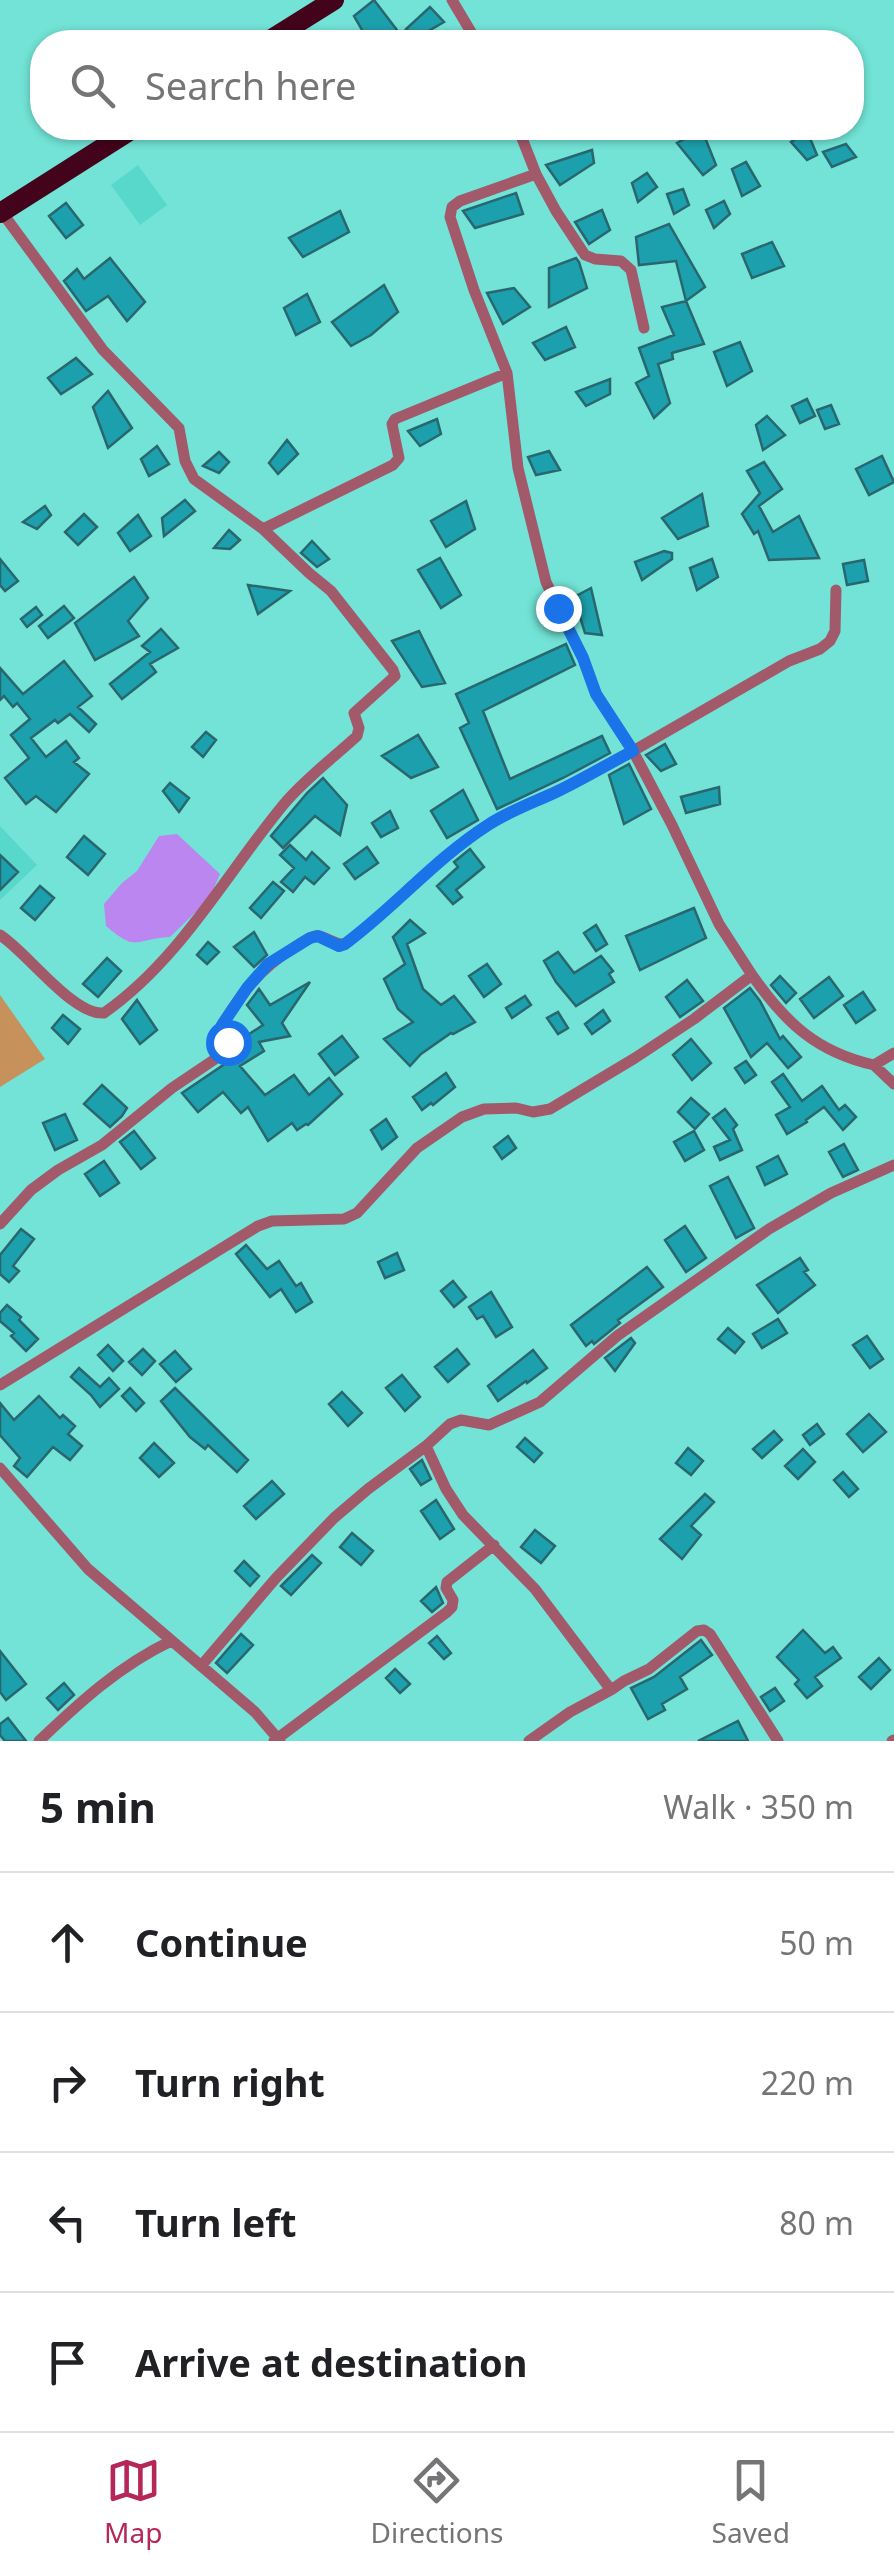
<!DOCTYPE html>
<meta charset="utf-8">
<style>
body{margin:0;font-family:"Noto Sans",sans-serif;background:#f2f2f2;color:#202124}
.stop{position:absolute;width:30px;height:30px;margin:-22px;border:8px solid #1a73e8;border-radius:50%;background:#fff}
.stop.end{background:#1a73e8;border-color:#fff;box-shadow:0 2px 10px #0008}
.list{margin:0;padding:0;list-style:none}
h2{display:flex;justify-content:space-between;align-items:center;height:130px;margin:0;padding:0 40px;font-size:42px}
h2 small{font-size:32px;font-weight:400;color:#757577}
.list li{display:grid;grid-template-columns:65px 1fr auto;gap:30px;align-items:center;box-sizing:border-box;height:140px;padding:0 40px;border-top:2px solid #e0e0e0}
.list b{display:block;font-size:38px;white-space:nowrap}
.list em{font-size:32px;font-style:normal;color:#757577}
.icon{flex:none;width:55px;height:55px;fill:none;stroke:currentColor;stroke-width:2;stroke-linecap:round;stroke-linejoin:round}
.map{position:relative;flex:none;width:894px;height:1741px;overflow:hidden}
.search{position:absolute;background:#fff;box-shadow:0 2px 8px #0004;left:30px;right:30px;top:30px;height:110px;display:flex;align-items:center;gap:25px;box-sizing:border-box;padding:0 35px;border-radius:40px;color:#757577;font-size:38px}
.sheet{height:690px;background:#fff}
nav{display:flex;justify-content:space-around;align-items:center;box-sizing:border-box;height:140px;border-top:2px solid #e0e0e0;background:#fff;font-size:28px;color:#757577}
nav a{display:grid;justify-items:center;gap:5px}
nav .on{color:#b62759}
.map>svg:first-child{display:block}
.built{fill:#58d8cb}
.green{fill:#c6915b}
.water{fill:#bb86f0}
.building{fill:#1da0ad;stroke:#29666d;stroke-width:2.5}
.lines{fill:none;stroke-linecap:round;stroke-linejoin:round}
.minor{stroke:#a2596a;stroke-width:11}
.trunk{stroke:#43031a;stroke-width:20}
.route{stroke:#1a73e8;stroke-width:12}
</style>
<div class="map">
<svg width="894" height="1741" viewBox="0 0 894 1741">
<rect width="100%" height="100%" fill="#72e3d6"/>
<!-- built -->
<path class="built" d="M 138,165 L 167,205 L 140,225 L 111,185 Z
M 0,826 L 37,865 L 0,900 Z"/>
<!-- green -->
<path class="green" d="M 0,995 L 45,1059 L 0,1087 Z"/>
<!-- water -->
<path class="water" d="M 177,834 L 220,874 L 209,899 L 170,937 C 133,939 138,953 106,926 L 104,904 L 122,883 L 137,871 L 159,836 Z"/>
<!-- building -->
<path class="building" d="M 374,0 L 400,34 L 389,42 L 369,42 L 354,16 Z
M 430,7 L 444,22 L 418,37 L 406,29 Z
M 702,130 L 716,165 L 703,175 L 677,143 Z
M 807,131 L 817,155 L 807,160 L 791,142 Z
M 846,144 L 856,157 L 832,167 L 823,152 Z
M 592,150 L 594,163 L 560,185 L 546,165 Z
M 746,162 L 760,186 L 742,196 L 732,169 Z
M 647,173 L 657,187 L 638,202 L 632,183 Z
M 683,189 L 689,205 L 674,214 L 667,194 Z
M 516,193 L 523,214 L 475,228 L 463,211 Z
M 724,201 L 730,214 L 714,228 L 706,210 Z
M 66,203 L 83,225 L 66,238 L 49,216 Z
M 602,210 L 610,230 L 589,244 L 575,222 Z
M 340,211 L 349,232 L 303,257 L 289,238 Z
M 669,224 L 705,287 L 686,301 L 676,261 L 639,265 L 636,237 Z
M 772,242 L 784,266 L 752,278 L 742,254 Z
M 110,258 L 145,302 L 127,321 L 108,296 L 86,311 L 64,281 L 77,269 L 84,279 Z
M 576,258 L 579,262 L 587,288 L 549,307 L 549,268 Z
M 384,285 L 398,312 L 371,335 L 351,346 L 332,322 Z
M 514,288 L 530,307 L 503,324 L 487,293 Z
M 307,294 L 320,322 L 296,335 L 284,308 Z
M 686,301 L 704,344 L 672,353 L 673,359 L 658,364 L 670,403 L 654,418 L 636,383 L 649,376 L 639,348 L 674,335 L 662,307 Z
M 566,327 L 575,347 L 545,360 L 533,343 Z
M 740,342 L 752,371 L 727,386 L 714,352 Z
M 76,358 L 92,374 L 61,394 L 48,378 Z
M 610,379 L 610,394 L 586,406 L 576,392 Z
M 108,391 L 132,428 L 108,448 L 93,407 Z
M 807,399 L 815,416 L 800,423 L 792,406 Z
M 831,405 L 839,424 L 825,429 L 817,410 Z
M 767,416 L 785,435 L 763,450 L 756,425 Z
M 437,419 L 441,434 L 420,446 L 408,431 Z
M 287,440 L 298,454 L 278,474 L 269,463 Z
M 157,446 L 169,464 L 149,476 L 141,459 Z
M 549,451 L 560,470 L 536,475 L 528,457 Z
M 219,452 L 229,462 L 219,473 L 203,466 Z
M 882,456 L 894,482 L 869,495 L 856,469 Z
M 764,462 L 782,489 L 759,506 L 773,532 L 799,516 L 819,558 L 769,560 L 758,531 L 754,534 L 742,514 L 760,493 L 747,471 Z
M 702,494 L 708,526 L 678,539 L 662,518 Z
M 185,500 L 195,511 L 164,536 L 162,518 Z
M 466,501 L 475,529 L 446,547 L 431,521 Z
M 45,506 L 51,515 L 37,529 L 23,522 Z
M 84,514 L 97,527 L 78,545 L 65,532 Z
M 138,515 L 151,536 L 130,551 L 118,533 Z
M 229,530 L 240,540 L 230,549 L 214,548 Z
M 312,541 L 329,559 L 317,567 L 301,553 Z
M 664,551 L 672,553 L 672,559 L 642,580 L 635,562 Z
M 440,558 L 461,595 L 441,608 L 418,570 Z
M 0,559 L 18,581 L 5,591 L 0,585 Z
M 712,559 L 718,577 L 697,590 L 690,568 Z
M 864,560 L 868,581 L 847,585 L 843,564 Z
M 134,577 L 148,598 L 128,621 L 139,636 L 95,660 L 75,623 Z
M 248,585 L 290,591 L 258,614 Z
M 591,588 L 602,635 L 585,633 L 574,597 Z
M 64,606 L 74,618 L 48,638 L 39,626 Z
M 36,607 L 42,615 L 27,627 L 21,619 Z
M 161,629 L 178,648 L 150,664 L 156,672 L 122,699 L 110,684 L 150,652 L 142,646 Z
M 419,631 L 445,683 L 422,687 L 392,641 Z
M 566,644 L 575,665 L 483,711 L 510,779 L 602,736 L 610,753 L 563,778 L 497,809 L 460,728 L 469,723 L 456,694 Z
M 64,661 L 92,696 L 78,707 L 96,724 L 89,732 L 70,714 L 58,723 L 55,720 L 31,738 L 46,757 L 66,741 L 79,758 L 74,762 L 89,774 L 56,812 L 36,796 L 26,804 L 5,778 L 29,758 L 11,735 L 30,719 L 17,703 L 13,707 L 4,696 L 0,700 L 0,668 L 23,694 Z
M 206,732 L 216,740 L 203,757 L 192,747 Z
M 418,735 L 438,767 L 411,778 L 382,756 Z
M 665,744 L 676,764 L 661,771 L 646,755 Z
M 629,764 L 651,809 L 624,824 L 609,775 Z
M 323,778 L 347,805 L 340,835 L 315,816 L 283,848 L 271,836 L 307,793 Z
M 170,783 L 189,798 L 179,812 L 163,791 Z
M 719,787 L 720,804 L 686,813 L 681,797 Z
M 463,790 L 478,820 L 447,838 L 431,811 Z
M 390,811 L 398,828 L 381,837 L 372,823 Z
M 84,836 L 105,854 L 88,875 L 67,857 Z
M 290,845 L 306,860 L 312,852 L 329,868 L 314,884 L 305,877 L 293,892 L 281,882 L 294,868 L 280,855 Z
M 367,847 L 378,863 L 355,879 L 344,864 Z
M 470,849 L 484,867 L 456,890 L 462,897 L 453,904 L 437,886 L 458,867 L 454,862 Z
M 0,855 L 18,872 L 0,890 Z
M 273,882 L 284,891 L 261,918 L 250,908 Z
M 40,886 L 54,898 L 35,920 L 21,908 Z
M 694,908 L 706,938 L 640,970 L 626,936 Z
M 410,920 L 425,933 L 407,944 L 423,989 L 441,1005 L 454,996 L 475,1022 L 453,1034 L 451,1033 L 421,1054 L 410,1066 L 384,1039 L 413,1022 L 398,1009 L 384,979 L 405,964 L 393,937 Z
M 596,925 L 607,944 L 596,951 L 584,933 Z
M 254,932 L 267,955 L 254,967 L 234,947 Z
M 208,942 L 219,952 L 207,964 L 197,955 Z
M 558,952 L 574,973 L 601,956 L 613,971 L 609,974 L 614,982 L 576,1006 L 556,982 L 544,961 Z
M 107,958 L 121,971 L 98,997 L 83,984 Z
M 487,964 L 501,984 L 484,997 L 469,976 Z
M 780,976 L 796,993 L 786,1003 L 771,985 Z
M 829,977 L 843,996 L 814,1018 L 800,999 Z
M 687,980 L 703,1001 L 680,1017 L 666,997 Z
M 310,982 L 282,1023 L 290,1036 L 259,1042 L 264,1051 L 240,1066 L 265,1095 L 294,1075 L 309,1095 L 329,1078 L 342,1094 L 308,1125 L 306,1124 L 297,1130 L 292,1123 L 268,1141 L 248,1107 L 241,1113 L 223,1092 L 198,1112 L 182,1093 L 232,1059 L 238,1050 L 237,1042 L 263,1025 L 247,1005 L 259,989 L 270,1005 Z
M 750,988 L 760,1001 L 780,1039 L 783,1036 L 801,1057 L 788,1068 L 767,1043 L 751,1057 L 724,1008 Z
M 863,992 L 875,1010 L 856,1023 L 844,1005 Z
M 525,996 L 531,1005 L 512,1018 L 506,1008 Z
M 137,1000 L 157,1030 L 140,1044 L 122,1019 Z
M 603,1010 L 610,1021 L 592,1034 L 585,1024 Z
M 558,1012 L 568,1028 L 558,1034 L 547,1018 Z
M 63,1015 L 80,1029 L 68,1044 L 52,1028 Z
M 342,1036 L 358,1057 L 335,1075 L 319,1054 Z
M 691,1039 L 711,1063 L 692,1080 L 673,1055 Z
M 746,1061 L 756,1075 L 745,1083 L 735,1068 Z
M 446,1073 L 455,1087 L 433,1105 L 431,1103 L 422,1110 L 413,1097 Z
M 783,1074 L 802,1101 L 822,1086 L 839,1110 L 845,1105 L 856,1117 L 843,1130 L 824,1107 L 806,1120 L 807,1122 L 787,1134 L 776,1115 L 790,1107 L 772,1082 Z
M 102,1085 L 127,1108 L 122,1116 L 110,1127 L 84,1104 Z
M 691,1098 L 709,1114 L 695,1129 L 678,1112 Z
M 725,1109 L 737,1125 L 733,1129 L 742,1150 L 720,1160 L 714,1147 L 730,1140 L 713,1118 Z
M 65,1114 L 77,1140 L 55,1150 L 43,1123 Z
M 386,1119 L 397,1137 L 382,1149 L 371,1130 Z
M 134,1131 L 155,1158 L 141,1169 L 120,1142 Z
M 694,1131 L 704,1150 L 685,1161 L 674,1142 Z
M 508,1136 L 516,1148 L 502,1159 L 494,1147 Z
M 844,1144 L 858,1170 L 843,1177 L 829,1152 Z
M 778,1156 L 787,1174 L 765,1185 L 757,1167 Z
M 104,1161 L 119,1183 L 100,1196 L 85,1174 Z
M 728,1177 L 754,1228 L 736,1238 L 710,1186 Z
M 685,1226 L 706,1258 L 686,1272 L 665,1240 Z
M 21,1229 L 34,1239 L 13,1266 L 19,1271 L 9,1282 L 0,1274 L 0,1255 Z
M 246,1245 L 267,1269 L 279,1261 L 296,1286 L 301,1283 L 312,1302 L 296,1312 L 281,1289 L 270,1297 L 236,1254 Z
M 397,1253 L 404,1270 L 385,1278 L 378,1262 Z
M 800,1258 L 808,1270 L 804,1272 L 815,1285 L 778,1313 L 757,1285 Z
M 647,1267 L 663,1287 L 618,1320 L 620,1323 L 594,1344 L 592,1341 L 586,1346 L 571,1325 Z
M 453,1281 L 466,1297 L 454,1307 L 441,1291 Z
M 491,1292 L 512,1327 L 496,1337 L 483,1316 L 477,1319 L 469,1307 Z
M 7,1305 L 21,1317 L 19,1320 L 38,1339 L 26,1351 L 11,1336 L 14,1333 L 0,1321 L 0,1313 Z
M 778,1319 L 787,1333 L 762,1348 L 753,1334 Z
M 728,1328 L 744,1342 L 735,1353 L 718,1339 Z
M 867,1336 L 883,1359 L 870,1368 L 853,1345 Z
M 631,1338 L 635,1343 L 615,1371 L 605,1358 Z
M 108,1345 L 123,1361 L 113,1371 L 98,1355 Z
M 143,1349 L 155,1361 L 142,1375 L 129,1362 Z
M 457,1349 L 469,1364 L 448,1382 L 435,1367 Z
M 533,1350 L 547,1368 L 527,1383 L 526,1381 L 498,1401 L 488,1386 Z
M 175,1351 L 191,1369 L 176,1382 L 160,1364 Z
M 79,1368 L 100,1387 L 109,1378 L 119,1389 L 100,1407 L 91,1395 L 71,1377 Z
M 402,1375 L 420,1397 L 405,1411 L 386,1388 Z
M 130,1388 L 144,1403 L 136,1411 L 122,1396 Z
M 175,1388 L 248,1460 L 237,1472 L 208,1445 L 205,1449 L 190,1437 L 161,1401 Z
M 342,1392 L 362,1413 L 348,1426 L 329,1404 Z
M 39,1396 L 60,1418 L 63,1415 L 75,1426 L 68,1434 L 82,1446 L 70,1460 L 53,1447 L 27,1477 L 14,1466 L 20,1458 L 0,1435 L 0,1403 L 14,1420 Z
M 869,1414 L 886,1432 L 863,1452 L 847,1434 Z
M 817,1424 L 824,1434 L 810,1445 L 803,1435 Z
M 774,1431 L 782,1440 L 762,1458 L 753,1449 Z
M 525,1438 L 542,1453 L 534,1462 L 517,1447 Z
M 154,1443 L 174,1463 L 159,1477 L 140,1458 Z
M 688,1448 L 703,1461 L 691,1475 L 676,1463 Z
M 803,1449 L 815,1462 L 798,1479 L 785,1466 Z
M 422,1460 L 431,1479 L 421,1485 L 410,1469 Z
M 843,1472 L 858,1489 L 849,1497 L 834,1480 Z
M 272,1481 L 284,1494 L 256,1519 L 244,1506 Z
M 705,1494 L 714,1502 L 691,1526 L 701,1535 L 682,1559 L 660,1539 Z
M 436,1500 L 454,1529 L 440,1539 L 421,1511 Z
M 535,1530 L 555,1546 L 541,1563 L 521,1547 Z
M 352,1533 L 373,1551 L 361,1565 L 340,1547 Z
M 312,1555 L 321,1563 L 291,1595 L 281,1586 Z
M 244,1561 L 259,1576 L 250,1586 L 235,1571 Z
M 436,1587 L 443,1603 L 432,1612 L 421,1601 Z
M 803,1630 L 825,1653 L 833,1647 L 841,1658 L 815,1677 L 822,1686 L 807,1698 L 795,1684 L 799,1680 L 777,1657 Z
M 241,1634 L 253,1645 L 227,1673 L 216,1663 Z
M 437,1636 L 451,1653 L 444,1659 L 429,1643 Z
M 701,1640 L 712,1655 L 680,1677 L 687,1689 L 662,1704 L 665,1710 L 648,1719 L 631,1688 L 654,1677 Z
M 0,1651 L 26,1684 L 6,1700 L 0,1692 Z
M 879,1658 L 890,1670 L 871,1689 L 859,1677 Z
M 395,1669 L 410,1684 L 400,1693 L 386,1678 Z
M 64,1683 L 74,1695 L 58,1710 L 47,1698 Z
M 775,1688 L 784,1701 L 770,1711 L 761,1697 Z
M 8,1718 L 26,1741 L 5,1741 L 0,1735 L 0,1724 Z
M 738,1721 L 748,1741 L 698,1741 Z"/>
<g class="lines">
<!-- minor -->
<path class="minor" d="M 452,0 L 477,42
M 518,128 L 536,174 L 460,201 L 452,207 L 450,217 L 474,290 L 507,373 L 518,468 L 546,582 L 583,658 L 596,694 L 633,751 L 789,661 L 820,649 L 830,641 L 835,631 L 836,590
M 536,174 L 556,211 L 585,255 L 595,259 L 621,261 L 631,270 L 644,328
M 263,529 L 393,465 L 399,458 L 392,424 L 395,419 L 507,373
M 0,935 C 26,951 73,1016 104,1013 C 180,960 226,874 284,804 C 305,779 333,758 357,736 L 359,728 L 354,713 L 395,676 L 393,670 L 331,591 L 309,573 L 263,529 L 194,479 L 185,461 L 179,428 L 103,350 L 1,211
M 874,1065 L 894,1084
M 0,1224 L 31,1190 L 58,1170 L 102,1145 L 172,1088 L 227,1051 L 229,1047 L 221,1031 L 222,1025 C 243,991 259,970 293,948 C 300,944 307,938 315,936 C 326,935 333,945 345,944 C 395,907 435,859 488,825 C 509,811 535,802 558,791 C 583,779 608,764 633,751 L 672,825 L 719,924 L 752,975
M 0,1385 L 258,1226 L 272,1221 L 344,1219 L 357,1213 L 417,1148 L 462,1117 L 484,1109 L 516,1108 L 533,1112 L 550,1109 L 635,1058 L 694,1019 L 752,975 C 785,1022 816,1052 874,1065 L 894,1053
M 426,1446 L 446,1489 L 463,1515 L 535,1589 L 611,1690 L 624,1681 L 649,1669 L 697,1631 L 704,1630 L 710,1634 L 778,1741
M 0,1468 L 88,1569 L 255,1712 L 280,1741
M 201,1666 L 276,1578 L 334,1518 L 368,1489 L 426,1446 L 450,1424 L 461,1420 L 489,1425 L 540,1402 L 617,1336 L 769,1229 L 831,1193 L 894,1165
M 39,1741 C 80,1702 119,1666 171,1641
M 274,1741 L 447,1612 L 452,1607 L 453,1600 L 446,1588 L 447,1582 L 494,1545
M 529,1741 L 570,1712 L 611,1690
M 892,1741 L 894,1740"/>
<!-- trunk -->
<path class="trunk" d="M 267,42 L 334,0
M 0,213 L 134,128"/>
</g>
<g class="lines">
<!-- route -->
<path class="route" d="M 228,1042 L 222,1031 L 222,1025 L 247,988 L 268,964 L 310,938 L 318,936 L 339,946 L 345,944 C 395,907 435,859 488,825 C 509,811 535,802 558,791 C 583,779 608,764 633,751 L 596,694 L 583,658 L 558,608"/>
</g>
</svg>
<div class="stop" style="left:228px;top:1042px"></div>
<div class="stop end" style="left:558px;top:608px"></div>
<div class="search"><svg class="icon" aria-label="search" viewBox="0 0 24 24"><circle cx="10" cy="10" r="6"/><path d="M15 15l6 6"/></svg>Search here</div>
</div>
<section class="sheet">
<h2>5 min<small>Walk · 350 m</small></h2>
<ul class="list">
<li><svg class="icon" aria-label="ahead" viewBox="0 0 24 24"><path d="M12 20V5M6 11l6-6 6 6"/></svg><div><b>Continue</b></div><em>50 m</em></li>
<li><svg class="icon" aria-label="right" viewBox="0 0 24 24"><path d="M7 20v-9h11M14 6l5 5-5 5"/></svg><div><b>Turn right</b></div><em>220 m</em></li>
<li><svg class="icon" aria-label="left" viewBox="0 0 24 24"><path d="M17 20v-9H6M10 6l-5 5 5 5"/></svg><div><b>Turn left</b></div><em>80 m</em></li>
<li><svg class="icon" aria-label="arrive" viewBox="0 0 24 24"><path d="M6 21V4h12l-3 4 3 4H6"/></svg><div><b>Arrive at destination</b></div></li>
</ul>
</section>
<nav>
<a class="on"><svg class="icon" aria-label="map" viewBox="0 0 24 24"><path d="M3 6l6-2 6 2 6-2v14l-6 2-6-2-6 2zM9 4v14M15 6v14"/></svg>Map</a>
<a><svg class="icon" aria-label="directions" viewBox="0 0 24 24"><path d="M12 3l9 9-9 9-9-9zM9 14v-3h6M13 9l2 2-2 2"/></svg>Directions</a>
<a><svg class="icon" aria-label="saved" viewBox="0 0 24 24"><path d="M7 4h10v16l-5-4-5 4z"/></svg>Saved</a>
</nav>
